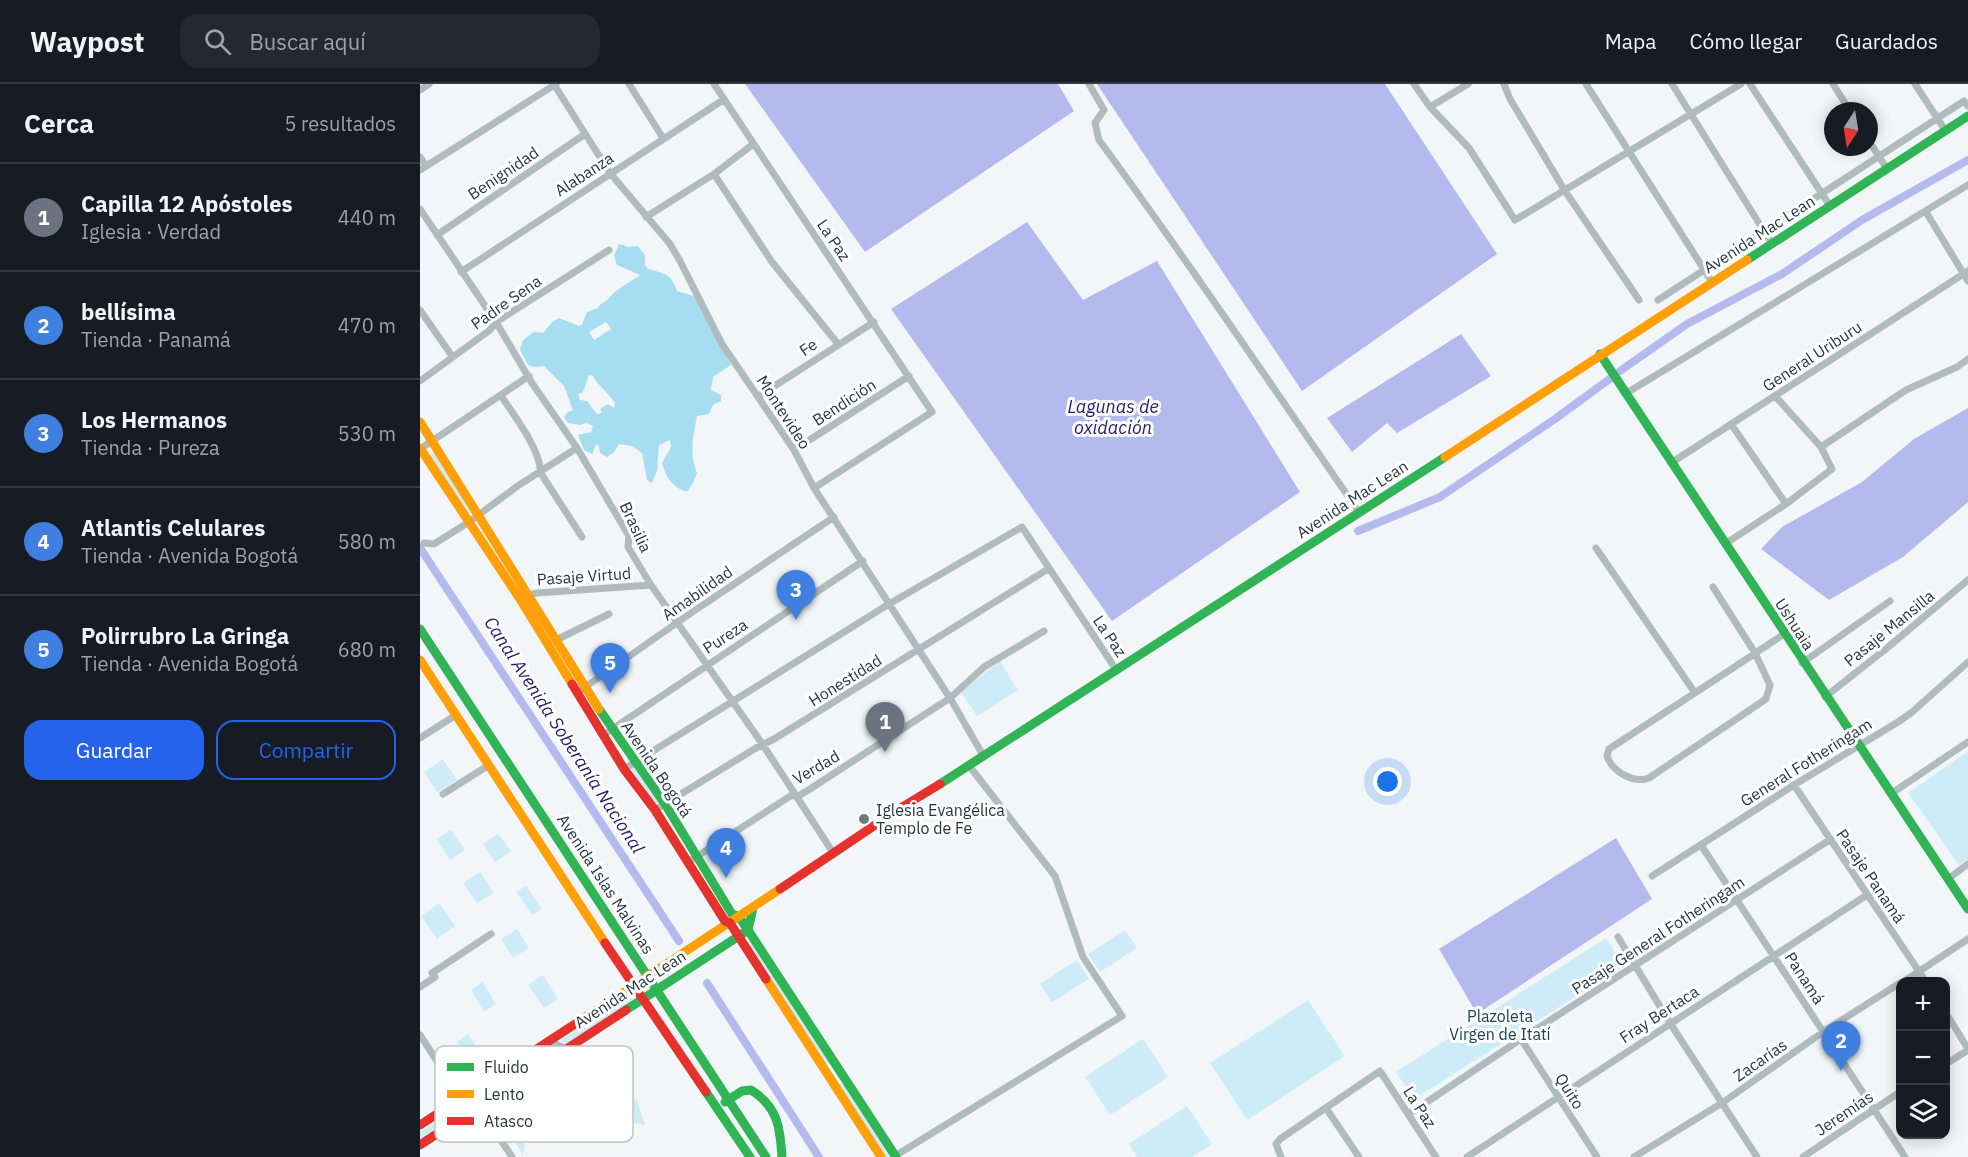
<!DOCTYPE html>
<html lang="es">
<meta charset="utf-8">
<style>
body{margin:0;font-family:"IBM Plex Sans",sans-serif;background:#242831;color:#f1f3f6}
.controls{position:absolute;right:18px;bottom:18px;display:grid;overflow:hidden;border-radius:12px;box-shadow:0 3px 15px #0003}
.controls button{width:54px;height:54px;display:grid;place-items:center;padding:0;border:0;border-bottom:2px solid #363941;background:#171b24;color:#f1f3f6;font:30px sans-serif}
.compass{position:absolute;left:1404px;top:18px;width:54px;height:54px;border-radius:50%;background:#171b24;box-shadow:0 3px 15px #0003;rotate:192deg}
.you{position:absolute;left:968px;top:698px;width:21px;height:21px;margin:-15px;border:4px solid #fff;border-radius:50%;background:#1a73e8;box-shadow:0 0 0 9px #1a73e833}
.badge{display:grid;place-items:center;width:39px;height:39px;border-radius:50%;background:#2563eb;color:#fff;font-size:20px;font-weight:700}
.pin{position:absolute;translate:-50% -50px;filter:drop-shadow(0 2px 3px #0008)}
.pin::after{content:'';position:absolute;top:32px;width:21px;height:18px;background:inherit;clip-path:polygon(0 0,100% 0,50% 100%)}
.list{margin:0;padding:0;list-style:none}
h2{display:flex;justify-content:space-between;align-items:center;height:78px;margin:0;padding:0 24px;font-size:26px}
h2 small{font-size:20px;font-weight:400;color:#9ea1a6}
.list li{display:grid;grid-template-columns:39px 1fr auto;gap:18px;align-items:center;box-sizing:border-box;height:108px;padding:0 24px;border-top:2px solid #363941}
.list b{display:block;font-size:22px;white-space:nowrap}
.list p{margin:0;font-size:20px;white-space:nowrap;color:#9ea1a6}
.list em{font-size:20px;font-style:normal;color:#9ea1a6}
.actions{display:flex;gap:12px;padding:18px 24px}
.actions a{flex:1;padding:14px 0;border:2px solid #2563eb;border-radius:18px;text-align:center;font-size:21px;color:#2563eb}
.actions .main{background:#2563eb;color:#fff}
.icon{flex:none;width:33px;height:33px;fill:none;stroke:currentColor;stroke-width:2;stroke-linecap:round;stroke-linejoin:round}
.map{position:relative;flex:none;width:1548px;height:1073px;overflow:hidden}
header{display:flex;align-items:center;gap:36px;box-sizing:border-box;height:84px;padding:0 30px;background:#171b24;border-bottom:2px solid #363941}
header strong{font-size:28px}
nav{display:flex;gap:33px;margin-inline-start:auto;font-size:21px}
.search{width:420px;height:54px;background:#242831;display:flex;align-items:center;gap:15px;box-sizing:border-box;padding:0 21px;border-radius:18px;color:#9ea1a6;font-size:22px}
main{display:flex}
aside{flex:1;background:#171b24}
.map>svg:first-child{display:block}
.green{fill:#cdecf7}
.forest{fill:#a6ddf1;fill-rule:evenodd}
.water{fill:#b5baee}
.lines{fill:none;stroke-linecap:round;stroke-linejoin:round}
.canal{stroke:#b5baee;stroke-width:8}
.street{stroke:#afbbbc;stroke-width:7}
.fast{stroke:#30b455;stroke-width:9}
.slow{stroke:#ff9f0a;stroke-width:9}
.jam{stroke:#e5322d;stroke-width:9}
.poi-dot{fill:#6e7a7f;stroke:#fff;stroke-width:2}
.labels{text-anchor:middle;stroke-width:6;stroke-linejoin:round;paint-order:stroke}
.street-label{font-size:16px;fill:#27373e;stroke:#fff}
.poi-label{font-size:16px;fill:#27373e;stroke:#fff;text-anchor:start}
.park-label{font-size:16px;fill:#194554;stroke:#fff}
.water-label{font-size:18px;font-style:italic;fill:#261a6d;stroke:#fff}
.key{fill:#fff;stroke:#bec3c5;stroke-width:1.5}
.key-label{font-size:16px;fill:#27373e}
</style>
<header>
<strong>Waypost</strong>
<div class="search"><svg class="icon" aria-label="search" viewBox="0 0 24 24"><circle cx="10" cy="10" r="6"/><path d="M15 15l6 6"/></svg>Buscar aquí</div>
<nav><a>Mapa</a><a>Cómo llegar</a><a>Guardados</a></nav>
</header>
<main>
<aside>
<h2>Cerca<small>5 resultados</small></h2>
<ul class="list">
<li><span class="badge" style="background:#6b7280">1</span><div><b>Capilla 12 Apóstoles</b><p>Iglesia · Verdad</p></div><em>440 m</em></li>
<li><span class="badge" style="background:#3f7fe0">2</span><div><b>bellísima</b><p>Tienda · Panamá</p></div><em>470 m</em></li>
<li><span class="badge" style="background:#3f7fe0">3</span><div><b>Los Hermanos</b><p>Tienda · Pureza</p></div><em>530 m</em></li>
<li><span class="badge" style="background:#3f7fe0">4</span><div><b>Atlantis Celulares</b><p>Tienda · Avenida Bogotá</p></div><em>580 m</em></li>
<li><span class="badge" style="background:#3f7fe0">5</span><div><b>Polirrubro La Gringa</b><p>Tienda · Avenida Bogotá</p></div><em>680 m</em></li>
</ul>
<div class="actions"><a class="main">Guardar</a><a>Compartir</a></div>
</aside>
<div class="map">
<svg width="1548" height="1073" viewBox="0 0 1548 1073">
<rect width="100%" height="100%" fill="#f2f6f8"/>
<!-- green -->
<path class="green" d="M 15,368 L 51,429 L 48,430 L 10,372 Z
M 580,577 L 598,606 L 557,632 L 541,608 Z
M 1548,667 L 1548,775 L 1539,781 L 1488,709 Z
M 23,675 L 37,696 L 17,708 L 4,688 Z
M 213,683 L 239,718 L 236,720 L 210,685 Z
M 31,746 L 45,766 L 30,776 L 16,755 Z
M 78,750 L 91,767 L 75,778 L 63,760 Z
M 60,788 L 74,809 L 57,819 L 43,799 Z
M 106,802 L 122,825 L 112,831 L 96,808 Z
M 19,819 L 35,842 L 17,855 L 1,832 Z
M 97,845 L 109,864 L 93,874 L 81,855 Z
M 705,846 L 717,864 L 680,888 L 668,870 Z
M 1186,854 L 1204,882 L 994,1015 L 976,988 Z
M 333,859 L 410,980 L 405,983 L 328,862 Z
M 657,876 L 669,895 L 632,918 L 620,900 Z
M 123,891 L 138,915 L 124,924 L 108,901 Z
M 63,898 L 76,920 L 64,928 L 51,906 Z
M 211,911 L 214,917 L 145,961 L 141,955 Z
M 888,916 L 925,972 L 827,1036 L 790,979 Z
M 48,950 L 60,968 L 49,976 L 37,958 Z
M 723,955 L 748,993 L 690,1031 L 665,993 Z
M 423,998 L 472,1073 L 466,1073 L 418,1001 Z
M 117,1003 L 103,1071 L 76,1028 Z
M 168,1007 L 217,1016 L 225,1041 L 176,1031 L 173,1048 L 163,1039 Z
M 767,1022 L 792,1060 L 772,1073 L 717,1073 L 709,1060 Z
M 37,1024 L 40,1029 L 0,1055 L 0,1048 Z"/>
<!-- forest -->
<path class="forest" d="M 199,160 L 208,163 L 218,162 L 225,171 L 225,181 L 228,185 C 245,190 251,189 257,207 L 274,212 L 311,281 L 293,293 L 291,306 L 301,311 L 301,317 L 293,321 L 289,330 L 277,332 C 273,352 269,370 277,389 L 273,399 L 267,408 C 252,403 246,394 242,379 L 251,363 L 250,356 L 239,361 L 237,387 L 232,399 L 227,396 L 222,369 L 212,362 L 199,360 L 194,368 L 187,373 L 180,369 L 179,362 L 176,360 L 172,370 L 164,366 L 158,351 L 171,348 L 173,342 L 167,339 L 160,341 L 148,339 L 144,333 L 148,328 L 153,326 L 144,302 L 124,282 L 114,283 L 108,281 L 100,266 L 103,256 L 114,248 L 123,249 L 132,238 L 139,234 L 159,242 L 162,241 L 167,228 L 178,224 C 181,218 185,219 189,214 C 197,204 209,199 220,191 L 197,181 L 194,172 ZM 186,238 L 191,245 L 174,256 L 169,248 ZM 169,291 L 173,292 C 180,304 188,308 195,319 L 194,324 L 188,320 L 180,325 L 182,329 L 177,330 L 167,317 L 160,316 L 158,310 L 163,308 Z"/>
<!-- water -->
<path class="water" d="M 325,0 L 638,0 L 654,27 L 445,168 Z
M 677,0 L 965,0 L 1077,170 L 882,307 Z
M 607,138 L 663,216 L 737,177 L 880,408 L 692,537 L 471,225 Z
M 1041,250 L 1071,292 L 977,349 L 967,339 L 932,368 L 907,334 Z
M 1548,324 L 1548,418 L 1483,473 L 1409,516 L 1341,465 L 1362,443 L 1442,398 L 1494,355 Z
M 1196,754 L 1232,815 L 1057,930 L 1019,865 Z"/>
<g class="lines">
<!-- canal -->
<path class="canal" d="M 1200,287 L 1267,240 L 1362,190 L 1442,136 L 1548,76
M 938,447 L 1020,413 L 1135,335 L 1191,294
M 0,464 L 259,857
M 287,899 L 399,1073"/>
<!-- street -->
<path class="street" d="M 209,0 L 243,54
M 294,0 L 512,328 L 394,404
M 669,0 L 684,26 L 675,39 L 679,56 C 769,178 853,304 939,428
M 994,0 L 1010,23 L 1049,64 L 1095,136 L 1321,0
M 1084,0 L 1090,15 L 1145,107 L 1219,216
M 1166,0 L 1292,198
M 1252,0 L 1352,160
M 1330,0 L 1410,122
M 1413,0 L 1430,27
M 1495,0 L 1525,46
M 135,2 L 190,89 L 250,160 L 260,177 L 302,260 L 374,366 L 394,404 L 530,614 L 564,673
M 0,6 L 9,0
M 1010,23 L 1048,0
M 1449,57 L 1467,85
M 0,73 L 6,82
M 0,86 L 136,0
M 294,90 L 352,178 L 418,260
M 0,125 L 76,238 L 112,299 L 157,364 L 209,452 L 208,463 L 231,501 L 343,661 L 414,770
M 1506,128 L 1548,197
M 226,133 L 294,90 L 332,61
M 17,151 L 165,50
M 41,188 L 303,16
M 1238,216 L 1544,17 L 1548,22
M 0,226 L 32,272
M 0,297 L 70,246 L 76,238 L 189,166
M 1205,310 L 1548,101
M 81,312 C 93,329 122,369 120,388 L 162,453
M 339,312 L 454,238
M 1311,340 L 1366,420
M 1401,363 L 1486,306 L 1537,283 L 1548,275
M 0,365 L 109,292
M 374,366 L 489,292
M 1251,379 L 1548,187
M 4,459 L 14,460 L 49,438 L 99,401 L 157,364
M 1305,460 L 1366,420 L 1412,385 L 1401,363 L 1355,312
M 1176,464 L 1275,609
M 1293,503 L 1335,569 L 1350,601 L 1346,615 L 1229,694 C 1213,700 1192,687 1187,672 L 1189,665 C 1247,627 1306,589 1364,550
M 105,512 L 117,509 L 231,501
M 136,556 L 189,530
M 1382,579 L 1470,517
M 161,606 L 268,531 L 414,433
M 1405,613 L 1467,564 L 1548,496
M 188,648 L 443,477
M 0,654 L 36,631
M 204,685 L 469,520 L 602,443 L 697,587
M 1374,701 L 1506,898
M 1472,709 L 1548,658
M 23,710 L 69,681
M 235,726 L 336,664 L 354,655 L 628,485
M 1281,761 L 1485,1073
M 273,775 L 372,711 L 377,713 L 390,705 L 530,614 L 564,583 L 624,547
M 1232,792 L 1374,701 L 1478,638 L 1491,629 L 1548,578
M 1528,795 L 1548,780
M 1198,853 L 1250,939 L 1337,1073
M 1483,898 L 1548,855
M 0,903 L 15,893 L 12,889 L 71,850
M 1526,929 L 1548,965
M 0,951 L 41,1014 L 52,1027 L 65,1032 L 92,1073
M 1101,955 L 1177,1073
M 129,957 L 146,965
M 1526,980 L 1548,966
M 906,1024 L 939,1073
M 989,1030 L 1101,955 L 1411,755
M 475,1072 L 702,932 L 663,873 L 635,792 L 550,683
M 861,1073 L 856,1060 L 860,1055 L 960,987 L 1016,1073
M 1047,1073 L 1447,811
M 1214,1073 L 1302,1019 L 1403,948 L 1480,899
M 1383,1073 L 1480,1008"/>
<!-- fast -->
<path class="fast" d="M 1327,176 L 1548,32
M 1180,270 L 1548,825
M 0,545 L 346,1073
M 179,625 L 245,720 L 312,830 L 319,833 L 328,846 L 476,1073
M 520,700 L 1025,373
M 206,926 L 328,846 L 333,824
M 286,1008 L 330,1073
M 305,1018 L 322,1007 L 331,1006 C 358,1023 360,1043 362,1073"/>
<!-- slow -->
<path class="slow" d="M 0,338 L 179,625
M 0,364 L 100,515 L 152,600
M 1025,373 L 1327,176
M 0,576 L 185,859
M 346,895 L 461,1073
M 172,929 L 360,805"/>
<!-- jam -->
<path class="jam" d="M 152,600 L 204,685 L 235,726 L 305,837 L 310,839 L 346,895
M 360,805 L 479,725 L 520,700
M 185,859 L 286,1008
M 0,1041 L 172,929
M 0,1061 L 206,926"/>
</g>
<!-- markers -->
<circle class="poi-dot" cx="444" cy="735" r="6"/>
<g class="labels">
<!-- street labels -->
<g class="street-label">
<text transform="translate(83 89) rotate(-34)" y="6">Benignidad</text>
<text transform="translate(164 90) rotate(-33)" y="6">Alabanza</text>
<text transform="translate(1339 150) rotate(-33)" y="6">Avenida Mac Lean</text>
<text transform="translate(414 156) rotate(56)" y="6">La Paz</text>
<text transform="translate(86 218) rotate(-35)" y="6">Padre Sena</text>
<text transform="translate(388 263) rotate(-34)" y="6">Fe</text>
<text transform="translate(1392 272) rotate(-33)" y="6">General Uriburu</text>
<text transform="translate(424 318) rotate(-33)" y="6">Bendición</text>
<text transform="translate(364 328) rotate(57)" y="6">Montevideo</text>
<text transform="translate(932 415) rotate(-33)" y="6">Avenida Mac Lean</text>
<text transform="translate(216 443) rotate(65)" y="6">Brasilia</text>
<text transform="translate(164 492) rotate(-4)" y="6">Pasaje Virtud</text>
<text transform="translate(277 509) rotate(-35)" y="6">Amabilidad</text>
<text transform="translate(1375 540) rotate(57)" y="6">Ushuaia</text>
<text transform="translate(1469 544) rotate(-39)" y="6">Pasaje Mansilla</text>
<text transform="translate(305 552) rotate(-33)" y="6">Pureza</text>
<text transform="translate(690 552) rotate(56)" y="6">La Paz</text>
<text transform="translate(425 596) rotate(-32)" y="6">Honestidad</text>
<text transform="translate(1386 678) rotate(-32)" y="6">General Fotheringam</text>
<text transform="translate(396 683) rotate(-30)" y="6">Verdad</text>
<text transform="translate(237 685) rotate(56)" y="6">Avenida Bogotá</text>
<text transform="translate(1451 792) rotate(56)" y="6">Pasaje Panamá</text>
<text transform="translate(186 800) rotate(57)" y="6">Avenida Islas Malvinas</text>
<text transform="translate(1238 851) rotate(-33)" y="6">Pasaje General Fotheringam</text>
<text transform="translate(1385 894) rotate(57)" y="6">Panamá</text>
<text transform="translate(210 905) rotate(-33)" y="6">Avenida Mac Lean</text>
<text transform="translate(1239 930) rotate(-33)" y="6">Fray Bertaca</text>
<text transform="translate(1340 976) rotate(-35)" y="6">Zacarías</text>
<text transform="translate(1150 1007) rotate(58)" y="6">Quito</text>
<text transform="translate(1000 1023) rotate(57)" y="6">La Paz</text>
<text transform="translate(1424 1029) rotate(-34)" y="6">Jeremías</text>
</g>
<!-- poi labels -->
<g class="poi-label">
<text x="456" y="732">Iglesia Evangélica<tspan x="456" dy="18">Templo de Fe</tspan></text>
</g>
<!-- park labels -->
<g class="park-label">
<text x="1080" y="938">Plazoleta<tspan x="1080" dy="18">Virgen de Itatí</tspan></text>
</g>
<!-- water labels -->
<g class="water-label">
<text x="693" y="329">Lagunas de<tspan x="693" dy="21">oxidación</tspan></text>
<text transform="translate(144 651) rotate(57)" y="6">Canal Avenida Soberanía Nacional</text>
</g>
</g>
<!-- legend -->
<rect x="15" y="962" width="198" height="96" rx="9" class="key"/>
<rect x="27" y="979" width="27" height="8" fill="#30b455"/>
<rect x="27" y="1006" width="27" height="8" fill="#ff9f0a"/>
<rect x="27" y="1033" width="27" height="8" fill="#e5322d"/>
<g class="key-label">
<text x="64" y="989">Fluido</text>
<text x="64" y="1016">Lento</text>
<text x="64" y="1043">Atasco</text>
</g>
</svg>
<div class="controls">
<button>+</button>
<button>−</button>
<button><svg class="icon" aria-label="layers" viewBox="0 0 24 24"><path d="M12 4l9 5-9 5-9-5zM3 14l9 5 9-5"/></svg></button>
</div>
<svg class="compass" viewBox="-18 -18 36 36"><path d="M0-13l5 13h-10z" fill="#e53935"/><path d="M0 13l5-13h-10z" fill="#9ea1a6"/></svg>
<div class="you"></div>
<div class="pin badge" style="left:465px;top:668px;background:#6b7280">1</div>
<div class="pin badge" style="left:1421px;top:987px;background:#3f7fe0">2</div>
<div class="pin badge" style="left:376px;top:536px;background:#3f7fe0">3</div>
<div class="pin badge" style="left:306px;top:794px;background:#3f7fe0">4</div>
<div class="pin badge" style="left:190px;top:609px;background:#3f7fe0">5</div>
</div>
</main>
